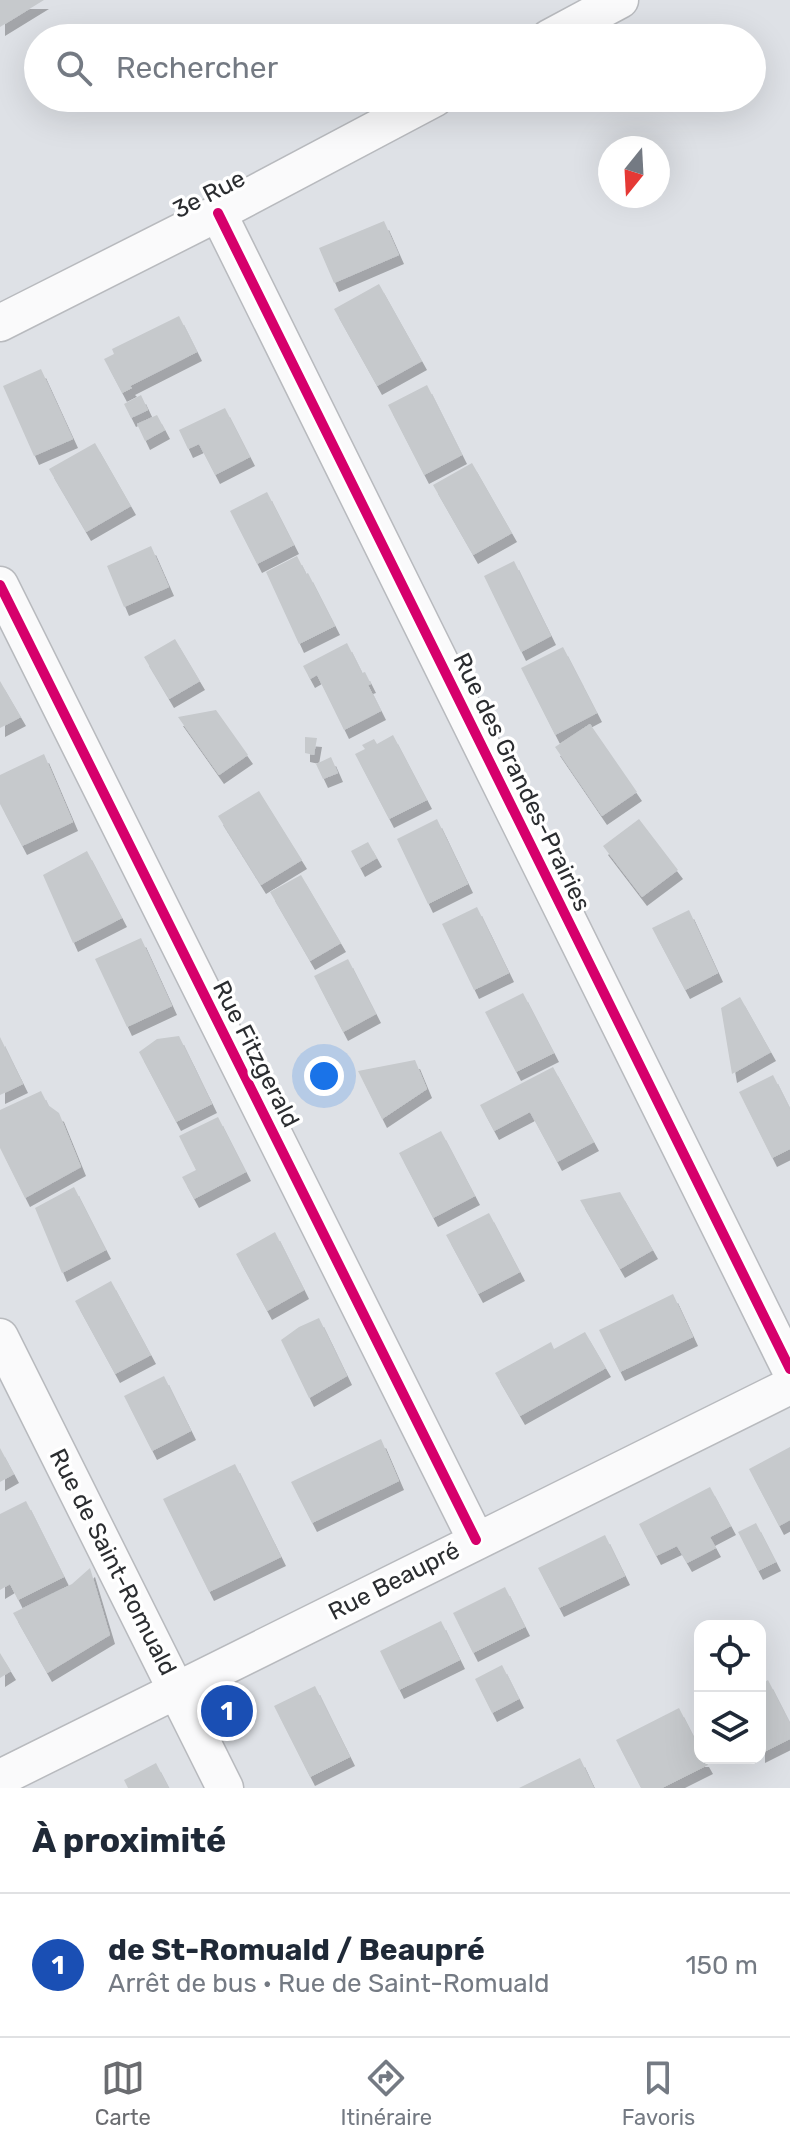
<!DOCTYPE html>
<html lang="fr">
<meta charset="utf-8">
<style>
body{margin:0;font-family:Rubik,sans-serif;background:#f2f2f3;color:#1f2937}
.controls{position:absolute;right:24px;bottom:24px;display:grid;overflow:hidden;border-radius:16px;box-shadow:0 8px 32px #0002}
.controls button{width:72px;height:72px;display:grid;place-items:center;padding:0;border:0;border-bottom:2px solid #e0e1e3;background:#fff;color:#1f2937;font:40px sans-serif}
.compass{position:absolute;left:598px;top:136px;width:72px;height:72px;border-radius:50%;background:#fff;box-shadow:0 8px 32px #0002;rotate:198deg}
.you{position:absolute;left:324px;top:1076px;width:28px;height:28px;margin:-20px;border:6px solid #fff;border-radius:50%;background:#1a73e8;box-shadow:0 0 0 12px #1a73e833}
.badge{display:grid;place-items:center;width:52px;height:52px;border-radius:50%;background:#6a6c70;color:#fff;font-size:26px;font-weight:700}
.pin{position:absolute;translate:-50% -50%;border:4px solid #fff;box-shadow:0 2px 8px #0006}
.list{margin:0;padding:0;list-style:none}
h2{display:flex;justify-content:space-between;align-items:center;height:104px;margin:0;padding:0 32px;font-size:34px}
h2 small{font-size:26px;font-weight:400;color:#747a83}
.list li{display:grid;grid-template-columns:52px 1fr auto;gap:24px;align-items:center;box-sizing:border-box;height:144px;padding:0 32px;border-top:2px solid #e0e1e3}
.list b{display:block;font-size:30px;white-space:nowrap}
.list p{margin:0;font-size:26px;white-space:nowrap;color:#747a83}
.list em{font-size:26px;font-style:normal;color:#747a83}
.icon{flex:none;width:44px;height:44px;fill:none;stroke:currentColor;stroke-width:2;stroke-linecap:round;stroke-linejoin:round}
.map{position:relative;flex:none;width:790px;height:1788px;overflow:hidden}
.search{position:absolute;background:#fff;box-shadow:0 8px 32px #0002;left:24px;right:24px;top:24px;height:88px;display:flex;align-items:center;gap:20px;box-sizing:border-box;padding:0 28px;border-radius:44px;color:#747a83;font-size:30px}
.sheet{height:248px;background:#fff}
nav{display:flex;justify-content:space-around;align-items:center;box-sizing:border-box;height:112px;border-top:2px solid #e0e1e3;background:#fff;font-size:22px;color:#747a83}
nav a{display:grid;justify-items:center;gap:4px}
nav .on{color:#6a6c70}
.map>svg:first-child{display:block}
.building{fill:#c6c9cc;filter:url(#shadow)}
.lines{fill:none;stroke-linecap:round;stroke-linejoin:round}
.minor-casing{stroke:#b8babe;stroke-width:39}
.minor{stroke:#fafafb;stroke-width:36}
.cycleway-casing{stroke:#fff;stroke-width:15}
.cycleway{stroke:#d6006c;stroke-width:10}
.labels{text-anchor:middle;stroke-width:7;stroke-linejoin:round;paint-order:stroke}
.street-label{font-size:24px;fill:#2b2d30;stroke:#fff}
</style>
<div class="map">
<svg width="790" height="1788" viewBox="0 0 790 1788">
<defs>
<filter id="shadow"><feDropShadow dx="5" dy="9" stdDeviation="0" flood-color="#0004"/></filter>
</defs>
<rect width="100%" height="100%" fill="#dee1e6"/>
<!-- building -->
<path class="building" d="M 0,0 L 44,0 L 0,27 Z
M 384,221 L 399,255 L 334,283 L 319,248 Z
M 379,284 L 422,361 L 377,386 L 334,309 Z
M 179,316 L 197,352 L 130,386 L 132,388 L 122,393 L 104,359 L 114,354 L 112,349 Z
M 41,369 L 73,439 L 34,456 L 3,386 Z
M 427,385 L 462,455 L 424,475 L 388,405 Z
M 141,395 L 148,410 L 131,418 L 124,404 Z
M 225,408 L 250,457 L 215,475 L 199,444 L 188,449 L 179,430 Z
M 157,415 L 165,430 L 145,441 L 137,424 Z
M 95,443 L 131,506 L 86,532 L 49,469 Z
M 472,463 L 512,533 L 473,555 L 433,485 Z
M 267,492 L 294,545 L 257,564 L 230,511 Z
M 151,546 L 169,587 L 124,607 L 107,566 Z
M 297,556 L 306,574 L 308,573 L 335,626 L 299,644 L 266,572 Z
M 514,561 L 551,636 L 521,652 L 484,576 Z
M 175,639 L 200,681 L 169,699 L 144,657 Z
M 347,643 L 362,673 L 365,672 L 371,684 L 368,685 L 381,711 L 344,730 L 317,675 L 310,679 L 303,666 Z
M 563,647 L 597,713 L 555,735 L 521,668 Z
M 0,681 L 21,717 L 0,728 Z
M 216,710 L 248,755 L 219,775 L 178,717 Z
M 590,724 L 637,792 L 602,816 L 555,747 Z
M 393,735 L 427,800 L 389,819 L 355,754 L 365,749 L 362,745 L 374,739 L 377,744 Z
M 305,737 L 317,738 L 314,755 L 305,753 Z
M 44,754 L 73,822 L 22,846 L 0,804 L 0,775 Z
M 331,757 L 338,773 L 323,779 L 316,764 Z
M 259,791 L 302,860 L 261,885 L 218,816 Z
M 437,819 L 468,884 L 428,904 L 397,839 Z
M 639,819 L 678,870 L 642,897 L 603,846 Z
M 368,842 L 377,858 L 360,868 L 351,851 Z
M 87,851 L 122,918 L 73,943 L 43,875 Z
M 301,875 L 341,943 L 310,961 L 270,892 Z
M 477,907 L 509,973 L 474,990 L 442,924 Z
M 689,910 L 718,973 L 685,990 L 652,928 Z
M 141,938 L 172,1006 L 127,1027 L 95,959 Z
M 348,959 L 376,1014 L 343,1032 L 314,976 Z
M 523,993 L 554,1053 L 516,1072 L 485,1012 Z
M 740,997 L 771,1052 L 732,1074 L 721,1008 Z
M 179,1036 L 212,1104 L 176,1122 L 139,1052 L 157,1039 Z
M 0,1037 L 23,1084 L 0,1095 Z
M 415,1060 L 427,1089 L 382,1119 L 358,1071 Z
M 553,1067 L 594,1142 L 557,1162 L 530,1112 L 494,1131 L 480,1105 Z
M 773,1075 L 790,1109 L 790,1149 L 772,1158 L 739,1092 Z
M 41,1091 L 48,1105 L 59,1113 L 81,1167 L 25,1198 L 0,1148 L 0,1110 Z
M 218,1117 L 246,1172 L 194,1199 L 182,1177 L 196,1170 L 179,1136 Z
M 441,1131 L 475,1196 L 433,1218 L 399,1153 Z
M 74,1187 L 106,1250 L 62,1273 L 35,1208 Z
M 620,1192 L 653,1250 L 620,1269 L 580,1200 Z
M 489,1213 L 520,1272 L 478,1294 L 446,1235 Z
M 275,1232 L 304,1290 L 267,1311 L 236,1254 Z
M 111,1281 L 151,1355 L 115,1374 L 75,1301 Z
M 673,1294 L 693,1337 L 620,1372 L 599,1330 Z
M 319,1318 L 347,1376 L 309,1398 L 281,1340 L 299,1327 Z
M 585,1332 L 606,1368 L 520,1416 L 495,1373 L 551,1342 L 554,1349 Z
M 164,1376 L 191,1431 L 152,1451 L 124,1396 Z
M 381,1439 L 399,1481 L 312,1523 L 291,1482 Z
M 790,1447 L 790,1520 L 779,1526 L 749,1469 Z
M 0,1448 L 14,1474 L 0,1482 Z
M 235,1464 L 281,1557 L 209,1592 L 163,1499 Z
M 710,1487 L 731,1526 L 710,1537 L 716,1548 L 687,1563 L 677,1546 L 656,1556 L 639,1524 Z
M 26,1501 L 64,1577 L 18,1600 L 10,1584 L 0,1590 L 0,1514 Z
M 756,1523 L 776,1562 L 758,1571 L 738,1532 Z
M 605,1535 L 625,1576 L 559,1608 L 538,1568 Z
M 90,1568 L 110,1635 L 47,1673 L 13,1613 L 72,1584 Z
M 505,1587 L 525,1627 L 473,1653 L 453,1613 Z
M 441,1621 L 460,1660 L 399,1690 L 380,1651 Z
M 0,1653 L 11,1671 L 0,1678 Z
M 502,1665 L 519,1699 L 492,1713 L 475,1679 Z
M 768,1680 L 790,1723 L 790,1739 L 760,1754 L 760,1685 Z
M 315,1686 L 350,1757 L 310,1777 L 274,1706 Z
M 679,1708 L 700,1749 L 700,1758 L 704,1758 L 708,1765 L 662,1788 L 641,1788 L 616,1740 Z
M 580,1758 L 594,1788 L 519,1788 Z
M 156,1763 L 169,1788 L 128,1788 L 124,1780 Z"/>
<g class="lines">
<defs>
<path id="minor" d="M 549,38 L 620,0
M 218,213 L 790,1369
M 0,323 L 218,213 L 435,98
M 0,585 L 476,1540
M 0,1337 L 225,1788
M 0,1778 L 790,1386"/>
</defs>
<!-- minor casing -->
<use href="#minor" class="minor-casing"/>
<!-- minor -->
<use href="#minor" class="minor"/>
<defs>
<path id="cycleway" d="M 218,213 L 790,1369
M 0,585 L 476,1540"/>
</defs>
<!-- cycleway casing -->
<use href="#cycleway" class="cycleway-casing"/>
<!-- cycleway -->
<use href="#cycleway" class="cycleway"/>
</g>
<g class="labels">
<!-- street labels -->
<g class="street-label">
<text transform="translate(209 194) rotate(-27)" y="8">3e Rue</text>
<text transform="translate(522 782) rotate(64)" y="8">Rue des Grandes-Prairies</text>
<text transform="translate(256 1054) rotate(63)" y="8">Rue Fitzgerald</text>
<text transform="translate(113 1562) rotate(63)" y="8">Rue de Saint-Romuald</text>
<text transform="translate(394 1581) rotate(-27)" y="8">Rue Beaupré</text>
</g>
</g>
</svg>
<div class="controls">
<button><svg class="icon" aria-label="locate" viewBox="0 0 24 24"><circle cx="12" cy="12" r="6"/><path d="M12 2v4M12 18v4M2 12h4M18 12h4"/></svg></button>
<button><svg class="icon" aria-label="layers" viewBox="0 0 24 24"><path d="M12 4l9 5-9 5-9-5zM3 14l9 5 9-5"/></svg></button>
</div>
<svg class="compass" viewBox="-18 -18 36 36"><path d="M0-13l5 13h-10z" fill="#e53935"/><path d="M0 13l5-13h-10z" fill="#747a83"/></svg>
<div class="you"></div>
<div class="pin badge" style="left:227px;top:1711px;background:#1a4fb4">1</div>
<div class="search"><svg class="icon" aria-label="search" viewBox="0 0 24 24"><circle cx="10" cy="10" r="6"/><path d="M15 15l6 6"/></svg>Rechercher</div>
</div>
<section class="sheet">
<h2>À proximité<small></small></h2>
<ul class="list">
<li><span class="badge" style="background:#1a4fb4">1</span><div><b>de St-Romuald / Beaupré</b><p>Arrêt de bus · Rue de Saint-Romuald</p></div><em>150 m</em></li>
</ul>
</section>
<nav>
<a class="on"><svg class="icon" aria-label="map" viewBox="0 0 24 24"><path d="M3 6l6-2 6 2 6-2v14l-6 2-6-2-6 2zM9 4v14M15 6v14"/></svg>Carte</a>
<a><svg class="icon" aria-label="directions" viewBox="0 0 24 24"><path d="M12 3l9 9-9 9-9-9zM9 14v-3h6M13 9l2 2-2 2"/></svg>Itinéraire</a>
<a><svg class="icon" aria-label="saved" viewBox="0 0 24 24"><path d="M7 4h10v16l-5-4-5 4z"/></svg>Favoris</a>
</nav>
